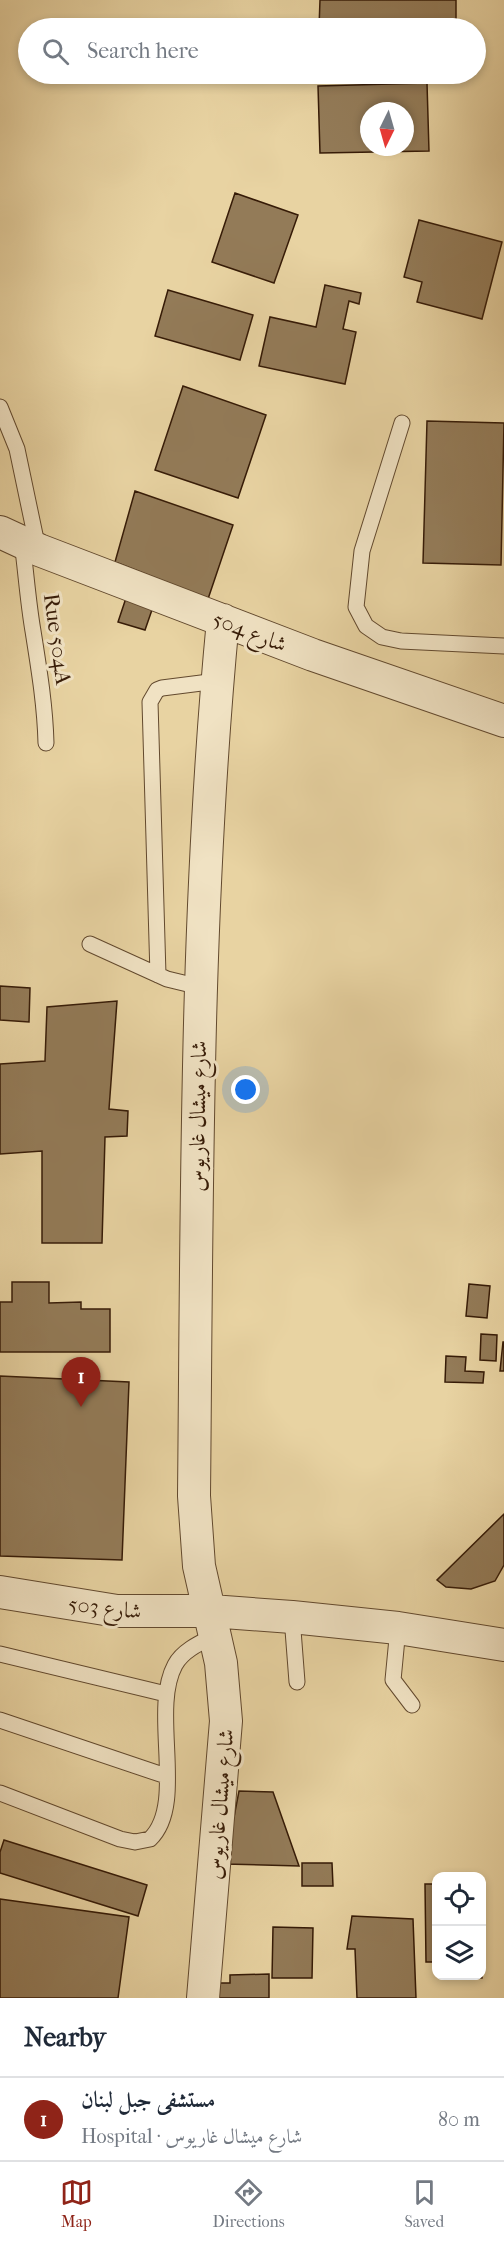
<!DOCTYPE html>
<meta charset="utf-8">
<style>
body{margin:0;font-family:"IM FELL French Canon",Amiri,serif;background:#f6f6f7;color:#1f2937}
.controls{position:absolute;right:18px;bottom:18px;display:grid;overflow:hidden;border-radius:12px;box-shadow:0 3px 9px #0003}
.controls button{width:54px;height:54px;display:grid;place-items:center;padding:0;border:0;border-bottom:2px solid #e0e1e3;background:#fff;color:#1f2937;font:30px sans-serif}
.compass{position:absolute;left:360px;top:102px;width:54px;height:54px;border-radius:50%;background:#fff;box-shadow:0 3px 9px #0003;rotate:185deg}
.you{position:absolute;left:246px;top:1090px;width:21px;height:21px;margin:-15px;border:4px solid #fff;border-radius:50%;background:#1a73e8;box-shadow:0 0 0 9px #1a73e833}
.badge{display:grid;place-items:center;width:39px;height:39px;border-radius:50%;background:#8f2418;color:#fff;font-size:20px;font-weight:700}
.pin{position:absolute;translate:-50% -50px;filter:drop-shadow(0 2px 3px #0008)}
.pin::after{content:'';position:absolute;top:32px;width:21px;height:18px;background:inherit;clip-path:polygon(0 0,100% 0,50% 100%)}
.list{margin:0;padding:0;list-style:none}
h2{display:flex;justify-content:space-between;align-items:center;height:78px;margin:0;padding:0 24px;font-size:26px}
h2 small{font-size:20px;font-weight:400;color:#747a83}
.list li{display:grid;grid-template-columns:39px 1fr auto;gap:18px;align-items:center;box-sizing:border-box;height:84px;padding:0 24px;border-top:2px solid #e0e1e3}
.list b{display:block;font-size:22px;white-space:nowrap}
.list p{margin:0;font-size:20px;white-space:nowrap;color:#747a83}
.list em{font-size:20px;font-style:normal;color:#747a83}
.icon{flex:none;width:33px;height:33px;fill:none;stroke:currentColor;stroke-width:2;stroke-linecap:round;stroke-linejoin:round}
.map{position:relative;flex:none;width:504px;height:1998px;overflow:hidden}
.search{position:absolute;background:#fff;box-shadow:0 3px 9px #0003;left:18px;right:18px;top:18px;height:66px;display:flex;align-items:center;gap:15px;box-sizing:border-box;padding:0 21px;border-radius:33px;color:#747a83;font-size:22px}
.sheet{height:162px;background:#fff}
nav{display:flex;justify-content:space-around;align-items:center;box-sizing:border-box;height:84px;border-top:2px solid #e0e1e3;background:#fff;font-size:16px;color:#747a83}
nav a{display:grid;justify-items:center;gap:3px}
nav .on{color:#8f2418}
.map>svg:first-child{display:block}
.building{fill:#937b58;stroke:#361b07;stroke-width:1.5;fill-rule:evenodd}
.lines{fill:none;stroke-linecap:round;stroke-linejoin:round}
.service-casing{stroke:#62492e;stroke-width:17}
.minor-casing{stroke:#62492e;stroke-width:34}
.service{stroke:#f0e2c3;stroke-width:15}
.minor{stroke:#f0e2c3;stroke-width:32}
.labels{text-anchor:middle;stroke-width:6;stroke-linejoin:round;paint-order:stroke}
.street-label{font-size:22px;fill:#361b07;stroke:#f0e2c3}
</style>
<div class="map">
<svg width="504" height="1998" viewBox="0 0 504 1998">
<rect width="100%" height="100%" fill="#e8d3a2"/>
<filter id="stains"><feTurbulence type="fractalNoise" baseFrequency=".00333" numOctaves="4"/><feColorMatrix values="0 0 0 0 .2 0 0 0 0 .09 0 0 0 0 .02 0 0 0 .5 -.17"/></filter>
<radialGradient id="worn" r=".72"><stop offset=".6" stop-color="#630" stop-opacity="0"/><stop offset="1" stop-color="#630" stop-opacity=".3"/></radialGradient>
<!-- building -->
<path class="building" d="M 320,0 L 456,0 L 456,28 L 319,28 Z
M 427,83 L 429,151 L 320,153 L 318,86 ZM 369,111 L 405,111 L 405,147 L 369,147 Z
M 235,193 L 298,215 L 274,283 L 212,262 Z
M 419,220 L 502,242 L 482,319 L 417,302 L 422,282 L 404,277 Z
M 325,285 L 361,293 L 359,304 L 349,301 L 343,329 L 356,332 L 345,384 L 259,366 L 270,317 L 316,327 Z
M 168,290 L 253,315 L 240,360 L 155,336 Z
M 183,386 L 266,415 L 238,498 L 155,470 Z
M 427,421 L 504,423 L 501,565 L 423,563 Z
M 135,491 L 233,525 L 208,599 L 115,562 Z
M 127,595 L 154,604 L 145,630 L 118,622 Z
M 0,986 L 30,988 L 29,1022 L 0,1020 Z
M 117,1001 L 109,1109 L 128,1111 L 127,1136 L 105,1137 L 102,1243 L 42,1243 L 42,1151 L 0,1154 L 0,1064 L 45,1061 L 47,1007 Z
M 12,1282 L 49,1282 L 49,1303 L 81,1302 L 81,1309 L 110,1309 L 110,1352 L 0,1352 L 0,1302 L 12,1302 Z
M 469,1284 L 490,1286 L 487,1318 L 466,1316 Z
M 481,1334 L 497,1335 L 496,1361 L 480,1360 Z
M 503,1342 L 504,1342 L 504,1371 L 500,1371 Z
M 446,1356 L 466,1357 L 465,1371 L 484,1372 L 483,1383 L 445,1382 Z
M 0,1376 L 129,1382 L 122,1560 L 0,1556 Z
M 504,1514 L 504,1565 L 495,1581 L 471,1589 L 446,1587 L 437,1580 Z
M 239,1791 L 273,1792 L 299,1866 L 225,1864 Z
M 4,1840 L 147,1885 L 138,1916 L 0,1873 L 0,1852 Z
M 302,1863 L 332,1863 L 333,1886 L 302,1886 Z
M 425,1884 L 436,1884 L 436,1962 L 426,1962 Z
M 482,1885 L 484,1886 L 482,1978 L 452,1977 L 482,1976 Z
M 0,1899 L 129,1917 L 118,1998 L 0,1998 Z
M 352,1916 L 413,1919 L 416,1998 L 357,1998 L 355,1949 L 347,1949 Z
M 273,1927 L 313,1928 L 312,1978 L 272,1978 Z
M 269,1974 L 269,1998 L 217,1998 L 217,1983 L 230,1983 L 230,1975 Z"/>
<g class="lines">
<defs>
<path id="service" d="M 0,407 L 17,449 L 38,549
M 402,423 L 362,551 L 356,607 L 366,626 L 382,637 L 401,641 L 504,646
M 22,542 C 26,572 28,602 33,631 C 39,669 45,705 46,743
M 90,944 L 167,979 L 200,987
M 158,975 L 150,702 L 157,690 L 162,688 L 217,681
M 292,1617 L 297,1682
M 398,1628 L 393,1680 L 412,1705
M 0,1654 L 166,1694
M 0,1720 L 166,1776
M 0,1793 L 120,1839 L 135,1842 L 150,1839 C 187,1804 150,1711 175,1665 C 183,1650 202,1642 216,1635"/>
<path id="minor" d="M 0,532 L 39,550 L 313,655 L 504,721
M 0,1592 L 117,1611 L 211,1611 L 292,1617 L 398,1628 L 504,1645
M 203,1998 L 226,1721 L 221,1663 L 199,1566 L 194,1496 C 197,1204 195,912 223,620"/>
</defs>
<!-- service casing -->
<use href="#service" class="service-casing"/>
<!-- minor casing -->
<use href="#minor" class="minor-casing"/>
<!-- service -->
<use href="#service" class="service"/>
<!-- minor -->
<use href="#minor" class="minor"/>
</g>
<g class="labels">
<!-- street labels -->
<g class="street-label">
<text transform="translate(250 631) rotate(21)" y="8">شارع 504</text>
<text transform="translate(58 639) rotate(82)" y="8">Rue 504A</text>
<text transform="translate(197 1116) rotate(-89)" y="8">شارع ميشال غاريوس</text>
<text transform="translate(105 1607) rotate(6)" y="8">شارع 503</text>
<text transform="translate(219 1804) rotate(-85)" y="8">شارع ميشال غاريوس</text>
</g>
</g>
<rect width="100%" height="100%" filter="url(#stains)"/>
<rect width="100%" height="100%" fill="url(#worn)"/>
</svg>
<div class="controls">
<button><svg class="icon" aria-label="locate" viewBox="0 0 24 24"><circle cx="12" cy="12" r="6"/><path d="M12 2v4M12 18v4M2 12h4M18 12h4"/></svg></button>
<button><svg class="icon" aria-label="layers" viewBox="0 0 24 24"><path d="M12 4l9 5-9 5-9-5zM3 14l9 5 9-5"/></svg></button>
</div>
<svg class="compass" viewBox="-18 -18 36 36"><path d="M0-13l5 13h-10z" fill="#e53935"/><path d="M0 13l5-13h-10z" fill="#747a83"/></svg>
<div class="you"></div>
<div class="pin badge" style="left:81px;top:1407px">1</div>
<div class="search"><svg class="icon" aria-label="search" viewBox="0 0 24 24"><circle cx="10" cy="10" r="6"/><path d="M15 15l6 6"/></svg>Search here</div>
</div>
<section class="sheet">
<h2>Nearby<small></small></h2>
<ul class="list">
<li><span class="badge">1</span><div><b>مستشفى جبل لبنان</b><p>Hospital · شارع ميشال غاريوس</p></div><em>80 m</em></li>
</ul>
</section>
<nav>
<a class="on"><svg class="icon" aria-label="map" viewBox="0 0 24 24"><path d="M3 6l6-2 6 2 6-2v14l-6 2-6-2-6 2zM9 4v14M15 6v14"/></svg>Map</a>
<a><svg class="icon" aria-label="directions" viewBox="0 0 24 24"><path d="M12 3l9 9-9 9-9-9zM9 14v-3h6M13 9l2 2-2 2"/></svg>Directions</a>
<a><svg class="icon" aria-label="saved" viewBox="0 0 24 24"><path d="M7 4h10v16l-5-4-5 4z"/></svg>Saved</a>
</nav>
